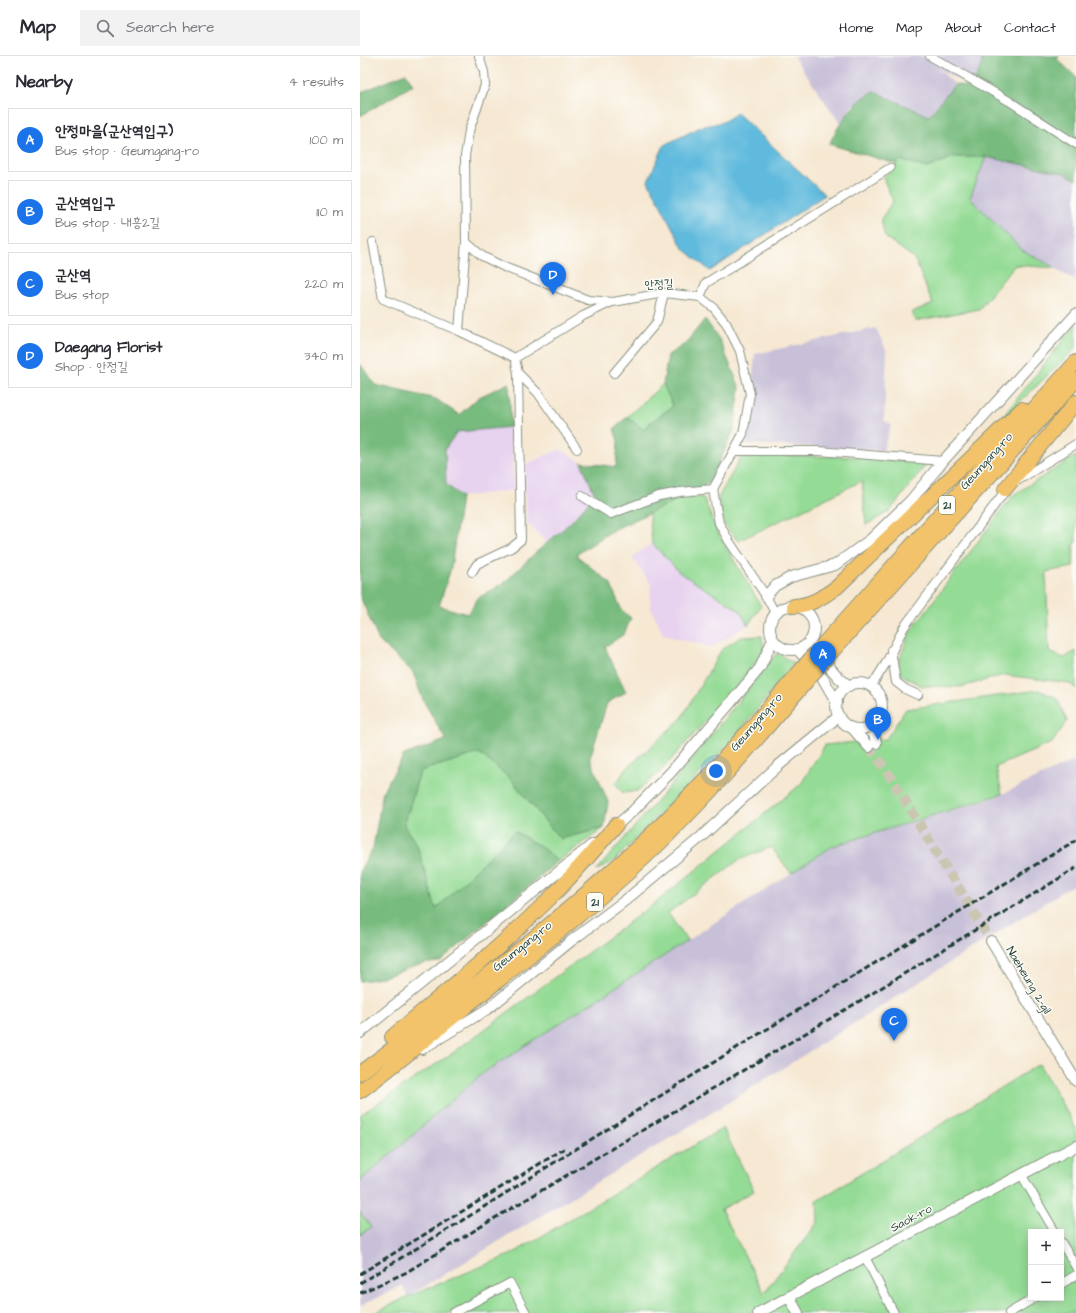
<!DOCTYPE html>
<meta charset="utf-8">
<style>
body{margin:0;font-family:"Architects Daughter","Poor Story",sans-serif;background:#f2f2f3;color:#2b2b33}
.controls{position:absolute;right:12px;bottom:12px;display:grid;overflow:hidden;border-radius:0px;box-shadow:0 2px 10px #0003}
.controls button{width:36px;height:36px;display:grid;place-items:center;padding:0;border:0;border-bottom:1px solid #e1e1e2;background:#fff;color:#2b2b33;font:20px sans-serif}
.you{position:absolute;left:356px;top:715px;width:14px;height:14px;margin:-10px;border:3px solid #fff;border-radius:50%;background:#1a73e8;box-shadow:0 0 0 6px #1a73e833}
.badge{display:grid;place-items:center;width:26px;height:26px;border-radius:50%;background:#1a73e8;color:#fff;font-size:13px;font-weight:700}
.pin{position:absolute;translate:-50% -33px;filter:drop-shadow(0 1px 2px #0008)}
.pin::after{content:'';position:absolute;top:21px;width:14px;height:12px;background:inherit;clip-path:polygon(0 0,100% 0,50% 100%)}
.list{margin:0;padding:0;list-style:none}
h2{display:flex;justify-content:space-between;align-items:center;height:52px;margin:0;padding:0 16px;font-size:17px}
h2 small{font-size:13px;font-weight:400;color:#7c7c81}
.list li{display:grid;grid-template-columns:26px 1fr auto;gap:12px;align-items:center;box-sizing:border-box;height:64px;margin:0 8px 8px;padding:0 8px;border:1px solid #e1e1e2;border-radius:0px}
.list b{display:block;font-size:15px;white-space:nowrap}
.list p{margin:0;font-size:13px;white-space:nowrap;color:#7c7c81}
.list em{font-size:13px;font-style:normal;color:#7c7c81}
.icon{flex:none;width:22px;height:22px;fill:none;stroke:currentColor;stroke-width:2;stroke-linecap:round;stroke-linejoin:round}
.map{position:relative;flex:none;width:716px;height:1257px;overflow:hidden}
header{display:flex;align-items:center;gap:24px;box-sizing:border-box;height:56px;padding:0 20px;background:#fff;border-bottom:1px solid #e1e1e2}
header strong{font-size:19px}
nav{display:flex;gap:22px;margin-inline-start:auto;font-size:14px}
.search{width:280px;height:36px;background:#f2f2f3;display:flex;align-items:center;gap:10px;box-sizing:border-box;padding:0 14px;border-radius:0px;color:#7c7c81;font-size:15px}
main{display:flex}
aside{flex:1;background:#fff}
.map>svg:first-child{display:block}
.built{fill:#e7d2ef}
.industrial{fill:#c8bfd8}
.green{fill:#94db95;stroke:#5a8c64;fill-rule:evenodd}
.forest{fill:#77bb7e;stroke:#4b7c59}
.water{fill:#5fbadd;stroke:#3f7c88}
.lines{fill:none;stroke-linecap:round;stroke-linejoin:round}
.tertiary-tunnel{stroke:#cbc6b2;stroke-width:10;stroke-dasharray:10 5;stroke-linecap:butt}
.minor-casing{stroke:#8a9283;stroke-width:10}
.tertiary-casing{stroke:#8a9283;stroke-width:12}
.trunk-casing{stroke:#8a9283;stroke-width:16}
.minor{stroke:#fff;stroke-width:8}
.tertiary{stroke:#fff;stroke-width:10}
.trunk{stroke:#f2c36a;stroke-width:14}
.rail{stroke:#1f3d34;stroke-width:3;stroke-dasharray:6 3;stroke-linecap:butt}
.trunk-bridge-casing{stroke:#8a9283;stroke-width:16;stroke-linecap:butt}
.trunk-bridge{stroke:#f2c36a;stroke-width:14}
.labels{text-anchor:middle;stroke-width:3;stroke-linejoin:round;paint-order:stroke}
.shield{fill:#fdfcf7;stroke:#62766e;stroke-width:1}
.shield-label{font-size:11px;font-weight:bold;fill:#1f3d34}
.street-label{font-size:12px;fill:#1f3d34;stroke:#fdfcf7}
</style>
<header>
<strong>Map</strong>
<div class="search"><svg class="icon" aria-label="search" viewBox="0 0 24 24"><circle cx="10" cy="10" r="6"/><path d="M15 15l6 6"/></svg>Search here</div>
<nav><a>Home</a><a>Map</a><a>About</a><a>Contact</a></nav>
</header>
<main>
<aside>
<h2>Nearby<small>4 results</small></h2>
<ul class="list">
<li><span class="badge">A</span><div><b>안정마을(군산역입구)</b><p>Bus stop · Geumgang-ro</p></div><em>100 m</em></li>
<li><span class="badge">B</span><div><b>군산역입구</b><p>Bus stop · 내흥2길</p></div><em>110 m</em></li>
<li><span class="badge">C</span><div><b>군산역</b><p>Bus stop</p></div><em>220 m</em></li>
<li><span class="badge">D</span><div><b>Daegang Florist</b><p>Shop · 안정길</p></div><em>340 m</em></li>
</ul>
</aside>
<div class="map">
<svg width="716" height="1257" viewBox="0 0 716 1257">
<rect width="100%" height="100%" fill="#fdfcf7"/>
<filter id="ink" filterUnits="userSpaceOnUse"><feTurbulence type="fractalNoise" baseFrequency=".025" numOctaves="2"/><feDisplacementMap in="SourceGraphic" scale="8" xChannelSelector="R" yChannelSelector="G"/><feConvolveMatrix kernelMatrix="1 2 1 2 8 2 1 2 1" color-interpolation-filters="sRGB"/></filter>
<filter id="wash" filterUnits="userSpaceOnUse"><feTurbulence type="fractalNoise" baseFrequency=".012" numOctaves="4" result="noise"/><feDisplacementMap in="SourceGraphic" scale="16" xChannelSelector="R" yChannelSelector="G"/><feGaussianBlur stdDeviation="0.9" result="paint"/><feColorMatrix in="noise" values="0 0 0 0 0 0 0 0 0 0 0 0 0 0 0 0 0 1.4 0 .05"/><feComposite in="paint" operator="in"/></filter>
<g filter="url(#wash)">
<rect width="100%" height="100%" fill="#f6e8d2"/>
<!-- built -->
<path class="built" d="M 151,371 L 154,434 L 101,441 L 86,428 L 85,393 L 97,376 Z
M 200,393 L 221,406 L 235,439 L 210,467 L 187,487 L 167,467 L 164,409 Z
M 292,487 L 319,516 L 379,554 L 388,569 L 351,591 L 304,579 L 290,550 L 291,528 L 272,501 Z"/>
<!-- industrial -->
<path class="industrial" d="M 433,0 L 623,0 L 622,7 L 612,32 L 576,11 L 595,28 L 568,60 L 556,55 L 493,49 L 480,67 Z
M 626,101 L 704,117 L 716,124 L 716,225 L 662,194 L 610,142 Z
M 516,272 L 527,296 L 524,364 L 531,369 L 523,394 L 387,388 L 395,298 Z
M 716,704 L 716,827 L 358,1053 L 47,1241 L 43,1229 L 0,1250 L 0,1179 L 11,1171 L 0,1156 L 0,1125 L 123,1017 L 473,790 L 636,741 Z"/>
<!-- green -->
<path class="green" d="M 593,101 L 626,101 L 610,142 L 662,194 L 695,212 L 655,209 L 619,253 L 555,265 L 552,256 L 573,248 L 554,202 L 525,181 L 521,163 L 533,145 L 523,122 L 540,104 L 567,112 Z
M 716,268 L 716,292 L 637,368 L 711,274 Z
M 303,328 L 313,350 L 290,367 L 284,374 L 267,361 Z
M 382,399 L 497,401 L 567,407 L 530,455 L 506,469 L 502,425 L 378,485 L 364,468 L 358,442 Z
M 716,400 L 716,486 L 714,487 L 713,511 L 686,516 L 689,596 L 704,602 L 716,595 L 716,633 L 709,627 L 644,619 L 601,631 L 562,630 L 535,615 L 550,576 L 653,439 Z
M 328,439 L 344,442 L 356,474 L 401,550 L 388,569 L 379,554 L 319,516 L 292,487 L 289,456 Z
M 402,580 L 404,594 L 381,626 L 299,717 L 277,735 L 263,737 L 256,728 L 265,714 L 321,663 L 362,593 L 381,581 Z
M 417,597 L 434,607 L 369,688 L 255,804 L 236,815 L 315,724 Z
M 678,634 L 697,642 L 707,665 L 692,687 L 636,711 L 642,738 L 473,790 L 431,817 L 411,791 L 379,804 L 308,857 L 327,885 L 123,1017 L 0,1125 L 0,1059 L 94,996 L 299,844 L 441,728 L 465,689 L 526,683 L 546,653 Z
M 119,697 L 150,722 L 200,783 L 244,772 L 198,805 L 185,794 L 155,775 L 76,854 L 57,789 L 44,770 L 60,715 Z
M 679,1008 L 716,1072 L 716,1257 L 15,1257 L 47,1241 L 152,1198 L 363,1072 L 394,1135 L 361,1153 L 404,1237 L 458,1166 L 457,1145 ZM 671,1176 L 701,1176 L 701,1242 L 671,1242 Z
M 0,1156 L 11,1171 L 0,1179 Z"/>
<!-- forest -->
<path class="forest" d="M 623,0 L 699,0 L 697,3 L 716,21 L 716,124 L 704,117 L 626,101 L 593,101 L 567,112 L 540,104 L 536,108 L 469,88 C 483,62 488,53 513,35 L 569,60 L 595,28 L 612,32 L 622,7 Z
M 46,17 L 53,29 L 0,60 L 0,37 Z
M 345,263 L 359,283 L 380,332 L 374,373 L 350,426 L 328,439 L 253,474 L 216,499 L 250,527 L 262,555 L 271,562 L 264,578 L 245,591 L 266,636 L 247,647 L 230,702 L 248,746 L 244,772 L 200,783 L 150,722 L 119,697 L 60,715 L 44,770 L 57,789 L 76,853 L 155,775 L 185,794 L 198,805 L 80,906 C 53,906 28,924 0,925 L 0,814 L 13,792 L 23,735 L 44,699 L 86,684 L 63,644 L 53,616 L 19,585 L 0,540 L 0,308 L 15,329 L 76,343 L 99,359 L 119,341 L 149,327 L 151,371 L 97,376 L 85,393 L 86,428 L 101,441 L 91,512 L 79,550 L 108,558 L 118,542 L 145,526 L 173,499 L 210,467 L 235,439 L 221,406 L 256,411 L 258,385 L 254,373 L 267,361 L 284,374 L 290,367 L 313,350 L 303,328 L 308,299 L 325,288 Z"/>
<!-- water -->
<path class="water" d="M 377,57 L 465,139 L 350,215 L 323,192 L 288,125 L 304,89 L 341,71 L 363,66 Z"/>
</g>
<g filter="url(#ink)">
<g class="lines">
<!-- tertiary-tunnel -->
<path class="tertiary-tunnel" d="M 509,691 L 526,714 L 631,885"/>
<defs>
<path id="minor" d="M 119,0 L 124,16 L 125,29 L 109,75 L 105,100 L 106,186 L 122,200 L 144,211 L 228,244 L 253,246 L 304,237 L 340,241 L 353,251 L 366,267 L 380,295 L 390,338 L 383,378 L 353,433 L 356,451 L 359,467 L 369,485 L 406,540 L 415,557
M 570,0 L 649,45 L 716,88
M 13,186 L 23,243 L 99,275 L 155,302
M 340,241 L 346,227 L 530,112
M 99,275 L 106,186
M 158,317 L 178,337 L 217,393
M 254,317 L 297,266 L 304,237
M 376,395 L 459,395 L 583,405
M 657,425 L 716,388
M 222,440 L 251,458 L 299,440 L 320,436 L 353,433
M 112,516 L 117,508 L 151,492 L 161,484 L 158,317 L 155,302 L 223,260 L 252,246
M 531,594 L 536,626 L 545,633 L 558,639
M 511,631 L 526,607 L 544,571 L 648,431
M 661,1118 L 695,1176
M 701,1186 L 716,1211
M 505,1201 L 534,1257
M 701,1228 L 716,1219
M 93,1257 L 150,1227 L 166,1257
M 649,1257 L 675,1242"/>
<path id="tertiary" d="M 406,540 L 415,530 L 431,521 L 475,509 L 511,483 L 551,444 L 583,405 L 716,258
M410 572a22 22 0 1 1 44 0a22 22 0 1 1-44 0Z
M 437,593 L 462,621 L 477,647
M 460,600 L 479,622 L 489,630
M476 650a23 23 0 1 1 46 0a23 23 0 1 1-46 0Z
M 512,669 L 516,687
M 493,673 L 509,691
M 252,773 L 273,755 L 312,715 L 367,651 L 400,612 L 413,583
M 631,885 L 716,1025
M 0,977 L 233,788
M 62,993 L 129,952 L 211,885 L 267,843 L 341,781 L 418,710 L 479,660
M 429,1241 L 438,1257
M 398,1257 L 716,1090"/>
<path id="trunk" d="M 645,433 L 716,346
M 434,550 C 452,549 463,541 477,531 L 662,353
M 459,593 L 716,306
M 467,601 L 716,324
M 32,981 C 89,933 147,886 200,832 C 219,812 238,790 256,769
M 0,1017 C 91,949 182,879 266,802 C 327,747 381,684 435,621
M 0,1035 C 36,1009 69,980 104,952 C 165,903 226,856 283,803 C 341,749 392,689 443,629"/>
</defs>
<!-- minor casing -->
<use href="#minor" class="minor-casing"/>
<!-- tertiary casing -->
<use href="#tertiary" class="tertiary-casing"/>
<!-- trunk casing -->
<use href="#trunk" class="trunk-casing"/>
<!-- minor -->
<use href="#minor" class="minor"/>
<!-- tertiary -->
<use href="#tertiary" class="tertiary"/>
<!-- trunk -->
<use href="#trunk" class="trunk"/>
<!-- rail -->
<path class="rail" d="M 0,1218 L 207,1091
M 0,1227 L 103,1164 L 386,986 L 716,784
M 0,1237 L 45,1217 L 130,1165 L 498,946 L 716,812"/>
<defs>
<path id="trunk-bridge" d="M 435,621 L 459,593
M 443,629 L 467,601"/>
</defs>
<!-- trunk-bridge casing -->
<use href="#trunk-bridge" class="trunk-bridge-casing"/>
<!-- trunk-bridge -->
<use href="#trunk-bridge" class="trunk-bridge"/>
</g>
</g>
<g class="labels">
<!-- shield labels -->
<g class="shield">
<rect x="579" y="440" width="16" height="18" rx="3"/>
<rect x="227" y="837" width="16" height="18" rx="3"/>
</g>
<g class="shield-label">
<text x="587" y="453">21</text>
<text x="235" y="850">21</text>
</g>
<!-- street labels -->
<g class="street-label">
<text transform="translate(299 228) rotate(-3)" y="4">안정길</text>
<text transform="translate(626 405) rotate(-48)" y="4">Geumgang-ro</text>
<text transform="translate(396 666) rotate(-49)" y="4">Geumgang-ro</text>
<text transform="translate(162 890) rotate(-39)" y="4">Geumgang-ro</text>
<text transform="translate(669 924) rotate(59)" y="4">Naeheung 2-gil</text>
<text transform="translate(551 1162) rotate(-28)" y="4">Saok-ro</text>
</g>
</g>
</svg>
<div class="controls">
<button>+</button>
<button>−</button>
</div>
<div class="you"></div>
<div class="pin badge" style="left:463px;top:618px">A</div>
<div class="pin badge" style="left:518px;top:684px">B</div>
<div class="pin badge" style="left:534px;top:985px">C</div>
<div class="pin badge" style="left:193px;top:239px">D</div>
</div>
</main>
